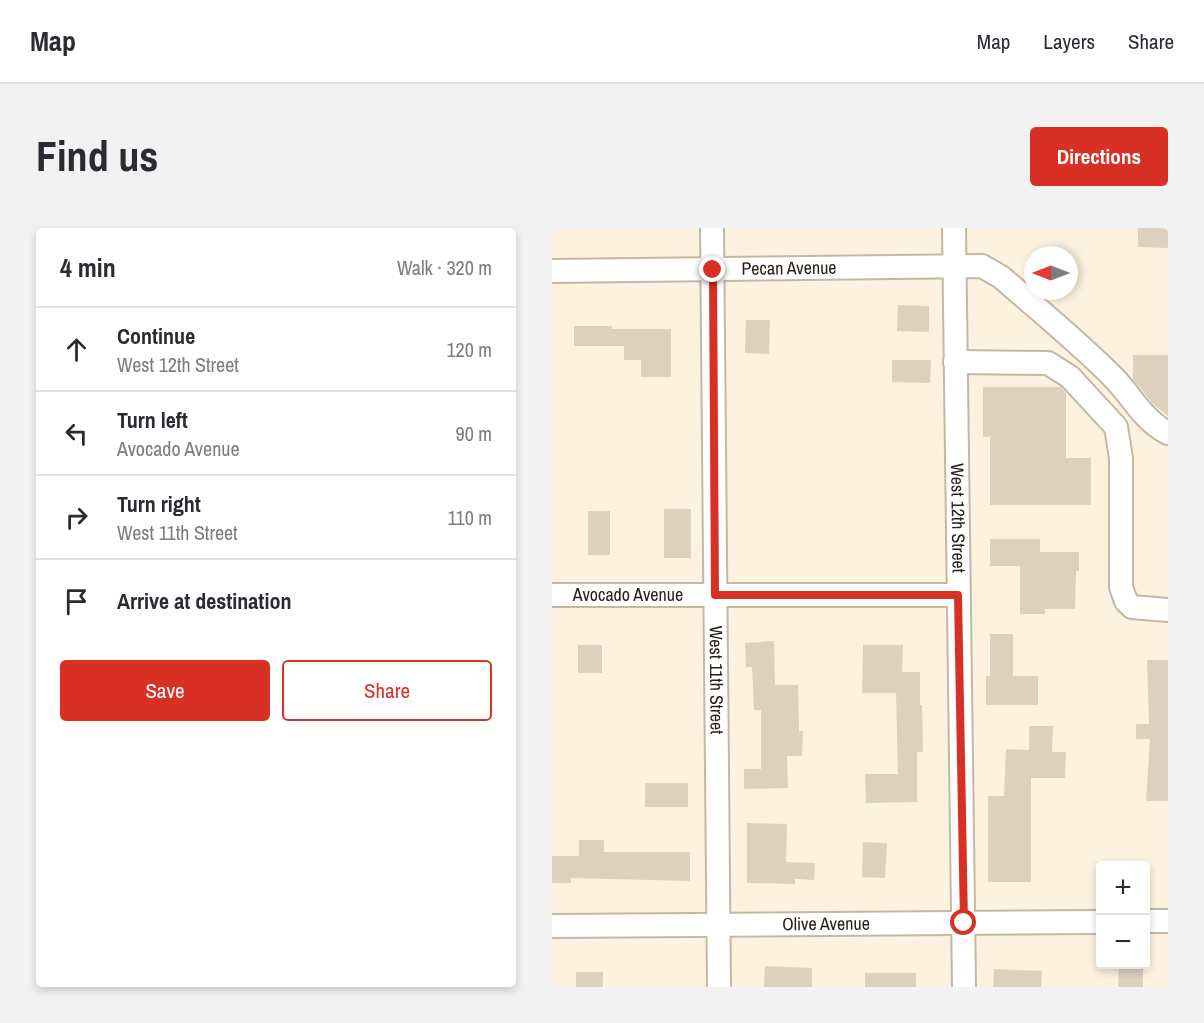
<!DOCTYPE html>
<meta charset="utf-8">
<style>
body{margin:0;font-family:"Archivo Narrow",sans-serif;background:#f2f2f3;color:#2b2b33}
.controls{position:absolute;right:18px;bottom:18px;display:grid;overflow:hidden;border-radius:6px;box-shadow:0 3px 9px #0003}
.controls button{width:54px;height:54px;display:grid;place-items:center;padding:0;border:0;border-bottom:2px solid #e1e1e2;background:#fff;color:#2b2b33;font:30px sans-serif}
.compass{position:absolute;left:472px;top:18px;width:54px;height:54px;border-radius:50%;background:#fff;box-shadow:0 3px 9px #0003;rotate:270deg}
.stop{position:absolute;width:18px;height:18px;margin:-14px;border:4px solid #d93025;border-radius:50%;background:#fff}
.stop.end{background:#d93025;border-color:#fff;box-shadow:0 2px 6px #0008}
.list{margin:0;padding:0;list-style:none}
h2{display:flex;justify-content:space-between;align-items:center;height:78px;margin:0;padding:0 24px;font-size:26px}
h2 small{font-size:20px;font-weight:400;color:#7c7c81}
.list li{display:grid;grid-template-columns:39px 1fr auto;gap:18px;align-items:center;box-sizing:border-box;height:84px;padding:0 24px;border-top:2px solid #e1e1e2}
.list b{display:block;font-size:22px;white-space:nowrap}
.list p{margin:0;font-size:20px;white-space:nowrap;color:#7c7c81}
.list em{font-size:20px;font-style:normal;color:#7c7c81}
.actions{display:flex;gap:12px;padding:18px 24px}
.actions a{flex:1;padding:14px 0;border:2px solid #d93025;border-radius:6px;text-align:center;font-size:21px;color:#d93025}
.actions .main{background:#d93025;color:#fff}
.icon{flex:none;width:33px;height:33px;fill:none;stroke:currentColor;stroke-width:2;stroke-linecap:round;stroke-linejoin:round}
.map{position:relative;flex:none;width:616px;height:759px;overflow:hidden;border-radius:6px}
header{display:flex;align-items:center;gap:36px;box-sizing:border-box;height:84px;padding:0 30px;background:#fff;border-bottom:2px solid #e1e1e2}
header strong{font-size:28px}
nav{display:flex;gap:33px;margin-inline-start:auto;font-size:21px}
.intro{display:flex;align-items:center;justify-content:space-between;box-sizing:border-box;height:144px;padding:0 36px}
h1{margin:0;font-size:42px}
.button{padding:15px 27px;border-radius:6px;background:#d93025;color:#fff;font-size:21px;font-weight:700}
main{display:flex;gap:36px;padding:0 36px}
aside{flex:1;background:#fff;border-radius:6px;box-shadow:0 3px 9px #0003}
.map>svg:first-child{display:block}
.building{fill:#dbd1bd}
.lines{fill:none;stroke-linecap:round;stroke-linejoin:round}
.minor-casing{stroke:#c3b8a5;stroke-width:26}
.minor{stroke:#fff;stroke-width:22}
.route{stroke:#d93025;stroke-width:8}
.labels{text-anchor:middle;stroke-width:4.5;stroke-linejoin:round;paint-order:stroke}
.street-label{font-size:18px;fill:#26221b;stroke:#fff}
</style>
<header>
<strong>Map</strong>
<nav><a>Map</a><a>Layers</a><a>Share</a></nav>
</header>
<div class="intro"><h1>Find us</h1><a class="button">Directions</a></div>
<main>
<aside>
<h2>4 min<small>Walk · 320 m</small></h2>
<ul class="list">
<li><svg class="icon" aria-label="ahead" viewBox="0 0 24 24"><path d="M12 20V5M6 11l6-6 6 6"/></svg><div><b>Continue</b><p>West 12th Street</p></div><em>120 m</em></li>
<li><svg class="icon" aria-label="left" viewBox="0 0 24 24"><path d="M17 20v-9H6M10 6l-5 5 5 5"/></svg><div><b>Turn left</b><p>Avocado Avenue</p></div><em>90 m</em></li>
<li><svg class="icon" aria-label="right" viewBox="0 0 24 24"><path d="M7 20v-9h11M14 6l5 5-5 5"/></svg><div><b>Turn right</b><p>West 11th Street</p></div><em>110 m</em></li>
<li><svg class="icon" aria-label="arrive" viewBox="0 0 24 24"><path d="M6 21V4h12l-3 4 3 4H6"/></svg><div><b>Arrive at destination</b></div></li>
</ul>
<div class="actions"><a class="main">Save</a><a>Share</a></div>
</aside>
<div class="map">
<svg width="616" height="759" viewBox="0 0 616 759">
<rect width="100%" height="100%" fill="#fdf2df"/>
<!-- building -->
<path class="building" d="M 586,0 L 616,0 L 616,20 L 586,19 Z
M 346,77 L 377,78 L 377,104 L 345,103 Z
M 194,92 L 218,92 L 217,126 L 193,125 Z
M 22,98 L 60,98 L 60,101 L 119,101 L 119,149 L 89,149 L 89,132 L 72,132 L 72,118 L 22,118 Z
M 581,127 L 616,127 L 616,188 L 602,177 L 581,151 Z
M 340,132 L 379,132 L 378,155 L 340,154 Z
M 431,159 L 509,159 L 514,165 L 514,230 L 539,230 L 539,277 L 438,277 L 438,209 L 431,209 Z
M 112,281 L 139,281 L 139,330 L 112,330 Z
M 36,283 L 58,283 L 58,327 L 36,327 Z
M 438,311 L 488,311 L 488,324 L 527,324 L 527,343 L 524,343 L 523,381 L 493,381 L 493,386 L 468,386 L 468,338 L 438,338 Z
M 438,406 L 461,406 L 461,448 L 486,448 L 486,477 L 434,477 L 434,448 L 438,448 Z
M 222,413 L 223,457 L 246,457 L 247,503 L 251,503 L 250,528 L 235,528 L 236,560 L 192,561 L 192,541 L 209,541 L 209,482 L 202,482 L 200,439 L 194,439 L 193,415 Z
M 26,417 L 50,417 L 50,445 L 26,445 Z
M 311,417 L 351,417 L 350,444 L 368,444 L 368,477 L 370,477 L 371,524 L 365,524 L 365,574 L 314,575 L 313,546 L 346,546 L 344,465 L 310,465 Z
M 595,432 L 616,432 L 616,573 L 594,573 L 598,511 L 584,511 L 584,496 L 597,496 Z
M 477,498 L 501,498 L 500,524 L 514,524 L 513,550 L 479,550 L 479,654 L 436,654 L 436,568 L 452,568 L 454,521 L 477,522 Z
M 93,555 L 136,555 L 136,579 L 93,579 Z
M 195,595 L 235,596 L 234,634 L 263,635 L 262,652 L 243,651 L 243,656 L 195,655 Z
M 27,612 L 52,612 L 52,624 L 138,624 L 138,653 L 19,650 L 19,655 L 0,655 L 0,628 L 27,628 Z
M 311,614 L 335,615 L 333,650 L 310,649 Z
M 567,736 L 591,736 L 591,759 L 566,759 Z
M 213,738 L 260,740 L 260,759 L 212,759 Z
M 442,741 L 490,743 L 489,759 L 441,759 Z
M 24,744 L 51,744 L 51,759 L 24,759 Z
M 313,745 L 364,745 L 364,759 L 313,759 Z"/>
<g class="lines">
<defs>
<g id="minor">
<path id="s1" d="M 160,0 L 167,759"/>
<path id="s2" d="M 402,0 L 412,759"/>
<path id="s3" d="M 0,43 L 430,38 L 449,49 C 486,81 524,112 559,147 C 579,166 590,192 616,205"/>
<path d="M 403,134 L 496,135 L 518,149 L 564,199 L 569,230 L 569,359 L 574,373 L 580,379 L 616,382"/>
<path id="s4" d="M 0,367 L 406,367"/>
<path d="M 594,693 L 616,693"/>
<path id="s5" d="M 0,698 L 548,694"/>
</g>
</defs>
<!-- minor casing -->
<use href="#minor" class="minor-casing"/>
<!-- minor -->
<use href="#minor" class="minor"/>
</g>
<g class="lines">
<!-- route -->
<path class="route" d="M 161,42 L 163,367 L 406,367 L 412,695"/>
</g>
<g class="labels">
<!-- street labels -->
<g class="street-label">
<text dy="6" stroke="none"><textPath href="#s3" startOffset="237">Pecan Avenue</textPath></text>
<text dy="6" stroke="none"><textPath href="#s2" startOffset="290">West 12th Street</textPath></text>
<text dy="6" stroke="none"><textPath href="#s4" startOffset="76">Avocado Avenue</textPath></text>
<text dy="6" stroke="none"><textPath href="#s1" startOffset="452">West 11th Street</textPath></text>
<text dy="6" stroke="none"><textPath href="#s5" startOffset="274">Olive Avenue</textPath></text>
</g>
</g>
</svg>
<div class="controls">
<button>+</button>
<button>−</button>
</div>
<svg class="compass" viewBox="-18 -18 36 36"><path d="M0-13l5 13h-10z" fill="#e53935"/><path d="M0 13l5-13h-10z" fill="#7c7c81"/></svg>
<div class="stop" style="left:412px;top:695px"></div>
<div class="stop end" style="left:161px;top:42px"></div>
</div>
</main>
